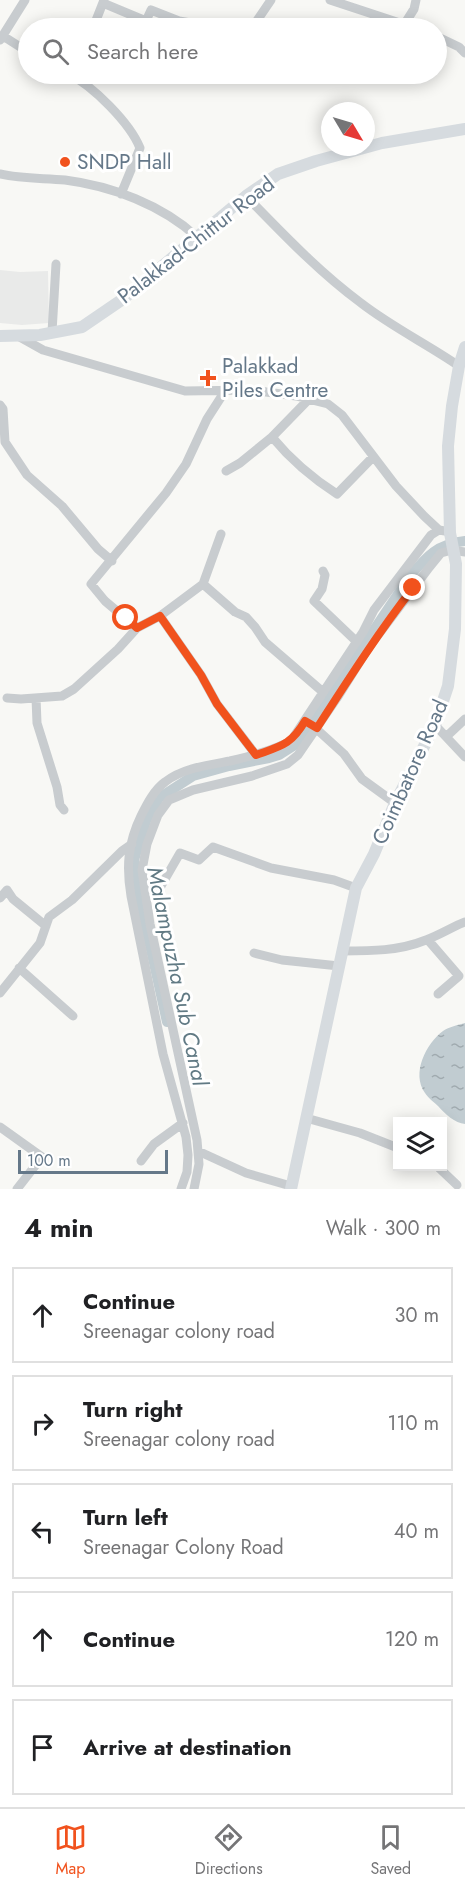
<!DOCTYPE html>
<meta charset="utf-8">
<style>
body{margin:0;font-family:Jost,sans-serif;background:#f6f6f6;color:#202124}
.controls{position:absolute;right:18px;bottom:18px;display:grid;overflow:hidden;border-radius:0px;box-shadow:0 3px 15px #0003}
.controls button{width:54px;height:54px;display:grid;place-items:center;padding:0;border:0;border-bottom:2px solid #e0e0e0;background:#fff;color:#202124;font:30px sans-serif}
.compass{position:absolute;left:321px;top:102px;width:54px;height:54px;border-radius:50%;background:#fff;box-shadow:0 3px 15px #0003;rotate:128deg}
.scale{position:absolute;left:18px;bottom:15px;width:150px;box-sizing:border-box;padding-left:6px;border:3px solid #657889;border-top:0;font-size:16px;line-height:21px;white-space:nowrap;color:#657889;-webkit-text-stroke:4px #fff;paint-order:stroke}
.stop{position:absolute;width:18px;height:18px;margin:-14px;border:4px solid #f1521d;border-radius:50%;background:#fff}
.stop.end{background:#f1521d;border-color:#fff;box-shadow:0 2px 6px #0008}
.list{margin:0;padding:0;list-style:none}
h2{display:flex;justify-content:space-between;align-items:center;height:78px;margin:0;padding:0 24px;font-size:26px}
h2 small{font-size:20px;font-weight:400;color:#757577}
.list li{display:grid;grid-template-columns:39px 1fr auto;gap:18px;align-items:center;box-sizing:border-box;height:96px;margin:0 12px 12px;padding:0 12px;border:2px solid #e0e0e0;border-radius:0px}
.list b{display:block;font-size:22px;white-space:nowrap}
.list p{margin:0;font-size:20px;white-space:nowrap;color:#757577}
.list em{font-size:20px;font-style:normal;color:#757577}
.icon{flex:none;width:33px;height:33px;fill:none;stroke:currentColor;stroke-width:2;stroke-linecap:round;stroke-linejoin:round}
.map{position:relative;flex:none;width:465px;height:1189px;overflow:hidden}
.search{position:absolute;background:#fff;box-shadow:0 3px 15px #0003;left:18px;right:18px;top:18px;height:66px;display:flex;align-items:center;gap:15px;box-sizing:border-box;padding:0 21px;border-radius:33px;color:#757577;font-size:22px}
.sheet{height:618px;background:#fff}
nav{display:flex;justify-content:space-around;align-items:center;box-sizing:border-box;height:84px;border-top:2px solid #e0e0e0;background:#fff;font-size:16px;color:#757577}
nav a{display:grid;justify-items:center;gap:3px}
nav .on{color:#f1521d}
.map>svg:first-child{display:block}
.built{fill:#e9eae9}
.water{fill:url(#water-ripples)}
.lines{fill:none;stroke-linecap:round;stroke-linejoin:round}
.canal{stroke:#c1ccd1;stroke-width:10}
.street{stroke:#c8cccf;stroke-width:9}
.secondary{stroke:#d6dbdf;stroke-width:12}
.route{stroke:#f1521d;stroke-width:8}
.poi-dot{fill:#f1521d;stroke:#fff;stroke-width:2}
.labels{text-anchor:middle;stroke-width:6;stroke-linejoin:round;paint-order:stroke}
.poi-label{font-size:21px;fill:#657889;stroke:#fff;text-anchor:start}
.street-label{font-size:21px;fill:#657889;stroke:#fff}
.water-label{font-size:22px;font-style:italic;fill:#617a84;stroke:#fff}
</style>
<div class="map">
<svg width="465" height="1189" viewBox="0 0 465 1189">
<defs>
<pattern id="water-ripples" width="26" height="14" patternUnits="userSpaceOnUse" patternTransform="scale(1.5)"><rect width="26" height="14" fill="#c1ccd1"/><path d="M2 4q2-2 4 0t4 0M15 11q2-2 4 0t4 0" fill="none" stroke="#a0aaaf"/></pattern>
</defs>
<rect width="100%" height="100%" fill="#f8f8f5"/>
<!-- built -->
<path class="built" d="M 0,270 L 20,272 L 48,271 L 49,323 L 22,325 L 0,323 Z"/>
<!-- water -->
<path class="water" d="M 465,1023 L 465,1124 C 455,1123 445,1114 438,1106 C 434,1102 428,1098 425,1093 C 411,1073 426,1044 443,1031 C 449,1027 458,1025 465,1023 Z"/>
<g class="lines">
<!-- canal -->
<path class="canal" d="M 167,1022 L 136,882 L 134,860 L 146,821 L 159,798 L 193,776 L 229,766 L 269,758 L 279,755 L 298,743 L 410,576 C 427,556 437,544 465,541"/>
<!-- street -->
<path class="street" d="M 330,0 L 415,28
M 103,3 L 146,21 L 151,10 L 179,21 L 220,28
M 404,25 L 414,9 L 416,0
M 93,28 L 104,0
M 252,28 L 271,0
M 3,36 L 28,52
M 436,36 L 459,47 L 465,53
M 0,40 L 25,0
M 69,74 C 93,86 130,123 140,148 L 121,194
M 0,174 C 21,179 44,178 65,180 C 112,186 162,205 197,237
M 246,196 C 283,234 319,272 361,303 C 392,327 427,344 459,366
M 52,332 L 56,264
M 18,336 L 43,350 L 185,391 L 251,390 L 296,396 L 328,404 L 342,415 L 396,486 L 424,516 L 439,530 L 445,531
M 309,399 L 272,437 C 291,460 312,478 337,494 L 373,457
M 0,405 L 3,409 L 5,442 L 27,475 L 62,506 L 98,549 L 112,561
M 226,471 L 240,463 L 272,437
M 323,571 L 325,575 L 322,589 L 314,601 L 357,642
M 203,584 L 221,534
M 160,616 L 201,675 L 217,704 L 256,755
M 137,628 L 105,601 L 91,584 L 166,493 L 186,464 L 207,419 L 225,391
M 7,698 L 21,699 L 62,696 L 74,689 L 118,649 L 137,628 L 160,616 L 203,584 L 235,612 L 246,617 L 255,627 L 265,642 L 323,692
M 36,698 L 37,723 L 57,787 L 60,805 L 64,810
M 312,725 L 344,754 L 362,779 L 395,803
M 435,725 L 465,757
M 447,736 L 465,719
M 145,889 L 161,886 L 180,853 L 199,860 L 213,847 L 271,868 L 334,880 L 356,888
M 0,898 L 7,890 L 13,899 L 46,926
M 428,940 L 459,976 L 438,994
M 342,951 C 371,951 399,951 426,940 C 440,935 452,927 465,922
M 254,953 L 282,960 L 339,966
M 19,968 L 73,1016
M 0,993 L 40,943 L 49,917 L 72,900 L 122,851 L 132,844
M 306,1118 L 360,1133 L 398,1148
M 0,1127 L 42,1157 L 17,1189
M 198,1151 L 246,1173 L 291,1186
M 141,1161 L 154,1144 L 183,1123
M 437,1166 L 457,1185
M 181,1189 L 187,1172 L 188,1155 L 186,1137 L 163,1054 L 131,896 C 126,866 128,843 141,816 C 147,804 154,790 165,782 C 183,768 208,765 230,761 C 251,756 271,751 291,741 L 363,632 L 374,610 L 431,535 L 439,530
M 194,1189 L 199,1164 L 197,1140 L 150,924 L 142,870 L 147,844 L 158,815 L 169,800 L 193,790 L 252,776 L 287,764 L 298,755 L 337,698 L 369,647 L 428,569 L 441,553 L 452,550 L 465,552"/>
<!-- secondary -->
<path class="secondary" d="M 0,336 L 40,335 L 82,327 L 123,299 L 246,196 L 278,174 L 316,161 L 382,143 L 465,129
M 291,1189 L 356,888 L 374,854 L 395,803 L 435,725 L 448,686 L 455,629 L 456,564 L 450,533 L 448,446 L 452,406 L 459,366 L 465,347"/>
</g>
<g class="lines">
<!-- route -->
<path class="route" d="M 126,618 L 137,628 L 160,616 L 201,675 L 217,704 L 256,755 C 281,746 291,745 305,721 L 317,728 C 348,680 378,633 413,588"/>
</g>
<!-- markers -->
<g class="poi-dot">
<circle cx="65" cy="162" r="6"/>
<path d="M205 369h6v6h6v6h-6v6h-6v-6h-6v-6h6z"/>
</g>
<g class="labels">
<!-- poi labels -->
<g class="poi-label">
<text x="77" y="169">SNDP Hall</text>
<text x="222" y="373">Palakkad<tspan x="222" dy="24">Piles Centre</tspan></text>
</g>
<!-- street labels -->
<g class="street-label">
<text transform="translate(196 240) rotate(-38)" y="7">Palakkad-Chittur Road</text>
<text transform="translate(410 772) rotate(-66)" y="7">Coimbatore Road</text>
</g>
<!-- water labels -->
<g class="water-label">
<text transform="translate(178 976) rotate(78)" y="8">Malampuzha Sub Canal</text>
</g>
</g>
</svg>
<div class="controls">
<button><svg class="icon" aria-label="layers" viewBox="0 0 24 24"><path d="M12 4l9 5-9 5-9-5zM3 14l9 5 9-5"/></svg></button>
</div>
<svg class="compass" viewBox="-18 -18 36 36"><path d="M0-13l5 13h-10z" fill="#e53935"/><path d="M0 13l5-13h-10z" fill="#757577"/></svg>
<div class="scale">100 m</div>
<div class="stop" style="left:126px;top:618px"></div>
<div class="stop end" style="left:413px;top:588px"></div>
<div class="search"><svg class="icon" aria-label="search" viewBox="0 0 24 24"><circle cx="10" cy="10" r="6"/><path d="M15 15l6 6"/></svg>Search here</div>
</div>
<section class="sheet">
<h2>4 min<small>Walk · 300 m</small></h2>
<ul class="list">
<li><svg class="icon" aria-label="ahead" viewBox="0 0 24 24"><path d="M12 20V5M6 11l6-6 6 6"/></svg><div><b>Continue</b><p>Sreenagar colony road</p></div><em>30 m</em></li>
<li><svg class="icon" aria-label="right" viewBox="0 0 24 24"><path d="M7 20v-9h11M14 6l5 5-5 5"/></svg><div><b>Turn right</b><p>Sreenagar colony road</p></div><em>110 m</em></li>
<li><svg class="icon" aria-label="left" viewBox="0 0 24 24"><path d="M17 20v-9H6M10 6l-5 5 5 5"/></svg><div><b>Turn left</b><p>Sreenagar Colony Road</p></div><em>40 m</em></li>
<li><svg class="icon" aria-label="ahead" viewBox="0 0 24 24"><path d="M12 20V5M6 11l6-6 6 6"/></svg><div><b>Continue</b></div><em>120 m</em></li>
<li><svg class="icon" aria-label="arrive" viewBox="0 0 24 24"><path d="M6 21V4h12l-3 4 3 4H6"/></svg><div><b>Arrive at destination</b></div></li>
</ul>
</section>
<nav>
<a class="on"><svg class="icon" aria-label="map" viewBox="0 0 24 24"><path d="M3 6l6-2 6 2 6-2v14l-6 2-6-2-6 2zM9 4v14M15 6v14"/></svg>Map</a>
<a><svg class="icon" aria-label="directions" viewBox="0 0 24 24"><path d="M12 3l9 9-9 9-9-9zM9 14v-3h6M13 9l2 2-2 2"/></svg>Directions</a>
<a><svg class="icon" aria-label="saved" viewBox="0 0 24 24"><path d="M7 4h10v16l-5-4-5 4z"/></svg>Saved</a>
</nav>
